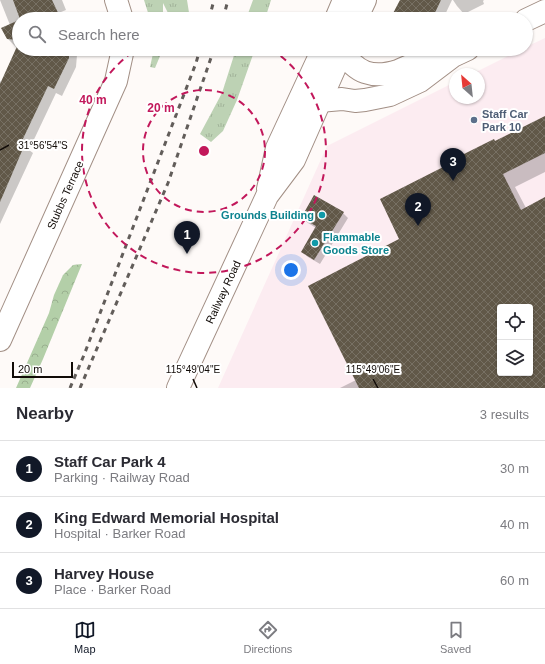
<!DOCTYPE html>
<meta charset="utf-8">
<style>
body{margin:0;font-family:Arial,sans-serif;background:#f7f7f7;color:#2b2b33}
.controls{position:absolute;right:12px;bottom:12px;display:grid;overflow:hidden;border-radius:4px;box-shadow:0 1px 3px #0004}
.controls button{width:36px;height:36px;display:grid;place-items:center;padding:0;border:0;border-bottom:1px solid #e1e1e2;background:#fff;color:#2b2b33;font:20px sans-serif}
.compass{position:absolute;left:449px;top:68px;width:36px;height:36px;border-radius:50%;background:#fff;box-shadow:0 1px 3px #0004;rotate:333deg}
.scale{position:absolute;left:12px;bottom:10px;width:61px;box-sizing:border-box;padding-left:4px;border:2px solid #110b07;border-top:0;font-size:11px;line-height:14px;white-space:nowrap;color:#110b07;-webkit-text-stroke:3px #fff;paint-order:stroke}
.you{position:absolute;left:291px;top:270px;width:14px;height:14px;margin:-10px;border:3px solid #fff;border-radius:50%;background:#1a73e8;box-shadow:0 0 0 6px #1a73e833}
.badge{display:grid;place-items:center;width:26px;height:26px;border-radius:50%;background:#111827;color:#fff;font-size:13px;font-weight:700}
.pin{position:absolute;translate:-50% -33px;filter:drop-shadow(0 1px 2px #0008)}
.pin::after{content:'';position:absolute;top:21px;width:14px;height:12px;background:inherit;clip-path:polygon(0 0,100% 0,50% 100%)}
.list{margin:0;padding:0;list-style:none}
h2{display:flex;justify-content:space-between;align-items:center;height:52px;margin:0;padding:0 16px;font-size:17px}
h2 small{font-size:13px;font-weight:400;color:#7c7c81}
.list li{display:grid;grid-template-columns:26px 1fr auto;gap:12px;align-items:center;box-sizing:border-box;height:56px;padding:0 16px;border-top:1px solid #e1e1e2}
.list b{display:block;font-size:15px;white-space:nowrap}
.list p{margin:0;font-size:13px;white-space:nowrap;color:#7c7c81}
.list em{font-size:13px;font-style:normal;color:#7c7c81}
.icon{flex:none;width:22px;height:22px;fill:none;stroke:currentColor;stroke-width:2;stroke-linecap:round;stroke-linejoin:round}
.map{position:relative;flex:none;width:545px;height:388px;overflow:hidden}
.search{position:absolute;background:#fff;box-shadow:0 1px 3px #0004;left:12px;right:12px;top:12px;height:44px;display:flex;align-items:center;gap:10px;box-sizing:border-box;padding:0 14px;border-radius:22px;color:#7c7c81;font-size:15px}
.sheet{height:220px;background:#fff}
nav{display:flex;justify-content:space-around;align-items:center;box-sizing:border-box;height:56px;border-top:1px solid #e1e1e2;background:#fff;font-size:11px;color:#7c7c81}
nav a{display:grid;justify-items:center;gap:2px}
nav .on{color:#111827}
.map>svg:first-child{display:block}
.medical{fill:#fcecf1;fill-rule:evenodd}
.grass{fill:url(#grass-tufts)}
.forest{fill:url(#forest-crowns)}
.shadow{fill:#0003;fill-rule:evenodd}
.building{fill:url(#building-cross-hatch);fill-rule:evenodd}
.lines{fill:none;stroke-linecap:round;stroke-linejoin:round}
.tertiary-casing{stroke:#a28f85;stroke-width:24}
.primary-casing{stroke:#a28f85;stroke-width:24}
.tertiary{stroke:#fff;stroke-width:22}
.primary{stroke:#fff;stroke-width:22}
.rail{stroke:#625d5a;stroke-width:3;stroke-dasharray:5 5;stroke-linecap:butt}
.ticks{fill:none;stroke:#110b07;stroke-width:1.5}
.ring{fill:none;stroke:#c2185b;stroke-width:2;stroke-dasharray:7 5}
.service-dot{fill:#5c6f8a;stroke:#fff;stroke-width:1.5}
.culture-dot{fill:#0f9aa8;stroke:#fff;stroke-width:1.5}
.labels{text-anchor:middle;stroke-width:4;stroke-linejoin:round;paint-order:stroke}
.service-label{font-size:11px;font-weight:bold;fill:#4e5e75;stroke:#fff;text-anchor:start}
.street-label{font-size:11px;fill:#110b07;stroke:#fff}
.culture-label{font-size:11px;font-weight:bold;fill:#0d838f;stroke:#fff;text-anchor:end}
.ticks-label{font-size:10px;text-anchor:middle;fill:#110b07;stroke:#fff;stroke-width:4;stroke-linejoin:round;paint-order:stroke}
.centre{fill:#c2185b;stroke:#fff;stroke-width:2}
.ring-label{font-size:12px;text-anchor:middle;font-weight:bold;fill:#c2185b;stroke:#fff;stroke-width:4;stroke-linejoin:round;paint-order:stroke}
</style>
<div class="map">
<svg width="545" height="388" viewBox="0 0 545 388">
<defs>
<pattern id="grass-tufts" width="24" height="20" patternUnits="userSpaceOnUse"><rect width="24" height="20" fill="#bdd2b4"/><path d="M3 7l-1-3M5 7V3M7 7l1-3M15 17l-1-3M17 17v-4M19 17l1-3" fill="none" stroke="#a1b399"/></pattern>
<pattern id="forest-crowns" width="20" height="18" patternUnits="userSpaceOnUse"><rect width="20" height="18" fill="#b3cfa8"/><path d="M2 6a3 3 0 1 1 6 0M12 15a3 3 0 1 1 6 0" fill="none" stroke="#99b08f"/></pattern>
<pattern id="building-cross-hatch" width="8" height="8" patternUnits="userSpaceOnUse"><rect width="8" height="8" fill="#615848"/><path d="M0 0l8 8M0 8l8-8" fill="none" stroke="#777063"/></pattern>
</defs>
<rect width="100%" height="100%" fill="#fefaf8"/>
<!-- medical -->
<path class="medical" d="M 545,38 L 545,388 L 218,388 L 327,146 L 455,82 L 455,98 L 479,98 L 479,74 L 472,74 L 522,49 L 526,49 L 526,47 ZM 500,307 L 530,307 L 530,373 L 500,373 Z"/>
<!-- grass -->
<path class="grass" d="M 144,0 L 187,0 L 190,19 L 171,19 L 163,3 L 163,19 L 150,19 Z
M 253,0 L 271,0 L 265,19 L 246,19 Z
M 154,49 L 163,49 L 155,68 L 150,67 Z
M 236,49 L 255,49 L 237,100 L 223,131 L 211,142 L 200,134 L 222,93 Z"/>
<!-- forest -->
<path class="forest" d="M 82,264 L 43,359 L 30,388 L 16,388 L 49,313 L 54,295 L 63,275 L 73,265 Z"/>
<!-- shadow -->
<path class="shadow" d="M 0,0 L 62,0 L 66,10 L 61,12 L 64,19 L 19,19 L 19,49 L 71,49 L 77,55 L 76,67 L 62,96 L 56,93 L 29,150 L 33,153 L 0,224 L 0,81 L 2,82 L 18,47 L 16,47 L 7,38 L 10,25 Z
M 401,0 L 452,0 L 443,19 L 392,19 Z
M 453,0 L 484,0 L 483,1 L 484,4 L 464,14 L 457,6 Z
M 545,117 L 545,172 L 515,187 L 526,208 L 545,198 L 545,388 L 340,388 L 356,380 L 401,239 L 495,142 ZM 500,307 L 530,307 L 530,373 L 500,373 Z
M 343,213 L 348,218 L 320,264 L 308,257 L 302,252 L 316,228 L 308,223 L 302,218 Z"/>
<!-- building -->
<path class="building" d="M 13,0 L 52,0 L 61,19 L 20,19 Z
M 400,0 L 441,0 L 432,19 L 390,19 Z
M 19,20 L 19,40 L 7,39 L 1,28 Z
M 19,42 L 19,49 L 69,49 L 69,58 L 54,89 L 48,86 L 21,143 L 25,144 L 0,202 L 0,84 Z
M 545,116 L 545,153 L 503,174 L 521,210 L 545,197 L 545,388 L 359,388 L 308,286 L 399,239 L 380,199 L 453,162 L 452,160 L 494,139 L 495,141 ZM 500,307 L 530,307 L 530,373 L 500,373 Z
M 314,195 L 344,212 L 314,260 L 301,252 L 316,226 L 301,218 Z"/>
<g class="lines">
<defs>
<path id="tertiary" d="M 116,0 L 122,19
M 526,20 L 545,11
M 342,51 C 356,73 372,79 398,71 C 402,69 407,67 412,65 C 423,62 434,60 446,58
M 319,101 L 342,99 L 355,101 L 365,100 L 390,95 L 420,81 L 453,56 L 468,49
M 0,340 L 116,81 L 123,49"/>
<path id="primary" d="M 336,19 L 344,0
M 356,19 L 365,0
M 268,189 L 277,148 L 323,49
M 178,388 L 267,196 L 294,160 L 343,49"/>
</defs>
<!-- tertiary casing -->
<use href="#tertiary" class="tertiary-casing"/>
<!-- primary casing -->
<use href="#primary" class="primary-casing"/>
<!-- tertiary -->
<use href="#tertiary" class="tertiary"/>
<!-- primary -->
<use href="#primary" class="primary"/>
<!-- rail -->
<path class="rail" d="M 209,19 L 214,0
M 223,19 L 228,0
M 70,388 L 84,355 L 196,63 L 200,49
M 80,388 L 168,183 L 214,49"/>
</g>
<!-- ticks -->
<path class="ticks" d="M 0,150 L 9,145M 193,379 L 197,388M 373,379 L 378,388"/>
<!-- distance rings -->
<g class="ring">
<circle cx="204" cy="151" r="61"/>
<path d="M271 49A122 122 0 1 1 137 49"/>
</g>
<!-- markers -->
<circle class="service-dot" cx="474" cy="120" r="4"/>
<g class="culture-dot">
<circle cx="322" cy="215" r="4"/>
<circle cx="315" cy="243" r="4"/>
</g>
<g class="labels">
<!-- service labels -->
<g class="service-label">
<text x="482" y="118">Staff Car<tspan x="482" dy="13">Park 10</tspan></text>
</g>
<!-- street labels -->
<g class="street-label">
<text transform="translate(65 195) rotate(-66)" y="4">Stubbs Terrace</text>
<text transform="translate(223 292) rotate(-65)" y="4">Railway Road</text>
</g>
<!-- culture labels -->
<g class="culture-label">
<text x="314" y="219">Grounds Building</text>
<text x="323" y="241" text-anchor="start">Flammable<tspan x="323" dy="13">Goods Store</tspan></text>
</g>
</g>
<g class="ticks-label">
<text x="43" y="149">31°56'54"S</text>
<text x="193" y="373">115°49'04"E</text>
<text x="373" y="373">115°49'06"E</text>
</g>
<circle cx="204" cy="151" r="6" class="centre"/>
<g class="ring-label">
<text x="93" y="104">40 m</text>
<text x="161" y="112">20 m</text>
</g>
</svg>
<div class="controls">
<button><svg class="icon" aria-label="locate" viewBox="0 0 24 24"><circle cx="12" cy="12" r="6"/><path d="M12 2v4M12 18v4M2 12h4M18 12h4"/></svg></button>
<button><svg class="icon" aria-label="layers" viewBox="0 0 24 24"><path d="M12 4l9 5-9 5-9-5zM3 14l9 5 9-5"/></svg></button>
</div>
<svg class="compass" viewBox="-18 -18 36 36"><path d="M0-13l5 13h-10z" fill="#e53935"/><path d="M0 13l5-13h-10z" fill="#7c7c81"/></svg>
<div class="scale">20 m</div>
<div class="you"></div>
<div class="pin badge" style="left:187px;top:254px">1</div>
<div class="pin badge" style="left:418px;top:226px">2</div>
<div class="pin badge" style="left:453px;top:181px">3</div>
<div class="search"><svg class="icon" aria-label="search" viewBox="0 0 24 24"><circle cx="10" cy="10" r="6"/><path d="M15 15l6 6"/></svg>Search here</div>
</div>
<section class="sheet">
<h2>Nearby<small>3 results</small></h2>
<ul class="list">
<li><span class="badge">1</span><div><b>Staff Car Park 4</b><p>Parking · Railway Road</p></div><em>30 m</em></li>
<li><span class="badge">2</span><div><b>King Edward Memorial Hospital</b><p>Hospital · Barker Road</p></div><em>40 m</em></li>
<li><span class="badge">3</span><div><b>Harvey House</b><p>Place · Barker Road</p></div><em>60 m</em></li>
</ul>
</section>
<nav>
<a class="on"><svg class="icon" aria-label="map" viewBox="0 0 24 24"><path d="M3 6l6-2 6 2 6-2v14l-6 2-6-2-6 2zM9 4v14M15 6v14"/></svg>Map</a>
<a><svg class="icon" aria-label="directions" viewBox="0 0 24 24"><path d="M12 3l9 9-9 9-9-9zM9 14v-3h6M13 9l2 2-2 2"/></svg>Directions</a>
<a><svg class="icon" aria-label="saved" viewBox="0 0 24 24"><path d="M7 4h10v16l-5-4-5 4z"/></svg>Saved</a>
</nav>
